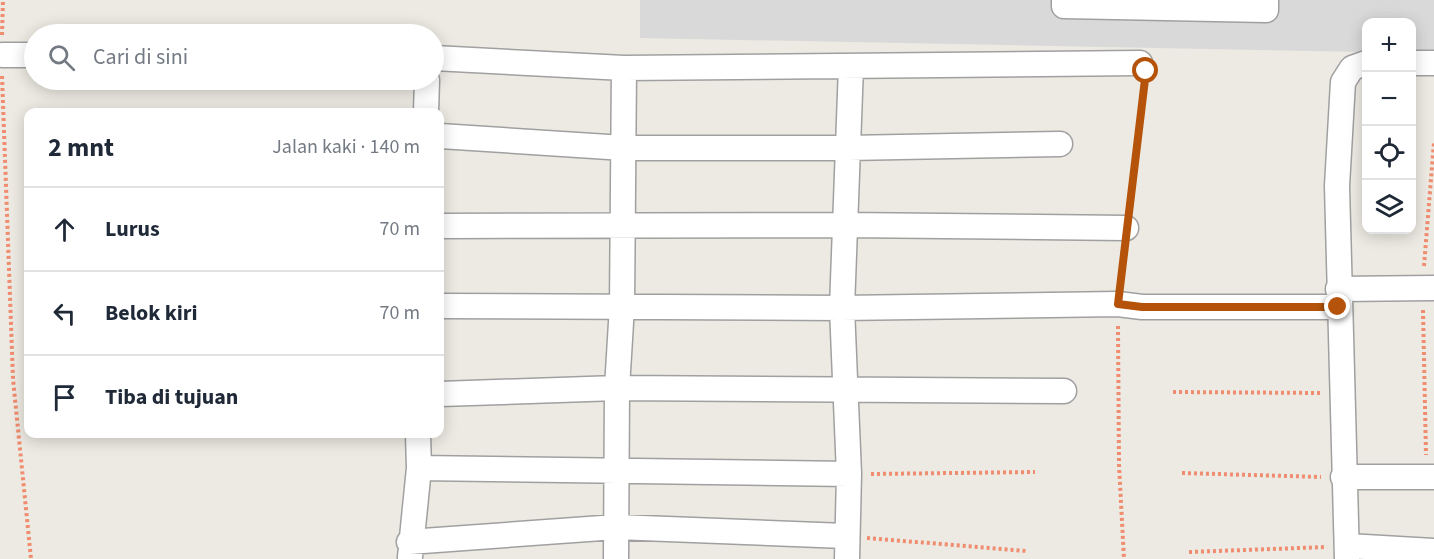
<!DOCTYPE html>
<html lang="id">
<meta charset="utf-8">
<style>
body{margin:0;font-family:"Source Sans 3",sans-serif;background:#f2f2f3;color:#1f2937}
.controls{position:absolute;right:18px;top:18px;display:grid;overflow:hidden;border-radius:12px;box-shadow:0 3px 15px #0003}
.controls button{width:54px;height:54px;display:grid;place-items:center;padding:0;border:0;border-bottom:2px solid #e0e1e3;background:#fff;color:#1f2937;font:30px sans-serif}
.stop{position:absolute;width:18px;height:18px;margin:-14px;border:4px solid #b45309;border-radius:50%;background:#fff}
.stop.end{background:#b45309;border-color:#fff;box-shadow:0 2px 6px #0008}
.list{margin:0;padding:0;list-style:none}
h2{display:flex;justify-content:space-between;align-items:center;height:78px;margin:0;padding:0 24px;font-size:26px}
h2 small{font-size:20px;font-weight:400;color:#747a83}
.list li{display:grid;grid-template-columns:39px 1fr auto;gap:18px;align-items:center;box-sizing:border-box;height:84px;padding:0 24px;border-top:2px solid #e0e1e3}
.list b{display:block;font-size:22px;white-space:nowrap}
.list em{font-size:20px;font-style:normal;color:#747a83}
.icon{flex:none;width:33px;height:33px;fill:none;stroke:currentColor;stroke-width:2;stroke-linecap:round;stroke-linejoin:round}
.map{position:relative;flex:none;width:1434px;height:559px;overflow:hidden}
.search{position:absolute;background:#fff;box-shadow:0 3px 15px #0003;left:24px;top:24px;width:420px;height:66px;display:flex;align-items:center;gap:15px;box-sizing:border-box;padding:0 21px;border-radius:33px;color:#747a83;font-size:22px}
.panel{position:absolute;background:#fff;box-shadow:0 3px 15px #0003;left:24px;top:108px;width:420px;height:330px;border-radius:12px}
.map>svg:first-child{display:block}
.residential{fill:#dad9d9}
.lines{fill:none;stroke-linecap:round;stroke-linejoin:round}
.street-casing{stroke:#a0a0a0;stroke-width:27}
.path{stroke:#f08c6f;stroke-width:4;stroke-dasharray:3 3;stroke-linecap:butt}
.street{stroke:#fff;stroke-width:24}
.route{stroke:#b45309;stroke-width:8}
</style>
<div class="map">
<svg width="1434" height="559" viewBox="0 0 1434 559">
<rect width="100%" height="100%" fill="#eceae2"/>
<!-- residential -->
<path class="residential" d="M 640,0 L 1434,0 L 1434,53 L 1412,53 L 1412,22 L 1366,22 L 1366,52 L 640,38 Z"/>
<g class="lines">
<defs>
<path id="street" d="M 1064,0 L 1064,6 L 1266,10 L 1266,0
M 2,55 L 34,55
M 434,58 L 624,68 L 1140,63
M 1412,63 L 1434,63
M 426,112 L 427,80
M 440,136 L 624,148 L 848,148 L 1060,144
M 440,226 L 846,225 L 1126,228
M 1338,289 L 1434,288
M 440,306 L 842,308 L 1118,304 L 1142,307 L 1338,307
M 440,394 L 617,388 L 1064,391
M 419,468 L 849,474
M 1343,477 L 1434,477
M 409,542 L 616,527 L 845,536
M 1348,546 L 1434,551
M 410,557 L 419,468 L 418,434
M 616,559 L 617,388 L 622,306 L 624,68
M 847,559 L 849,474 L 842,308 L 851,66
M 1347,559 L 1337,186 L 1343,82 L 1352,68 L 1366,63"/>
</defs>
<!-- street casing -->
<use href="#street" class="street-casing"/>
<!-- path -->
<path class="path" d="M 2,35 L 3,0
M 2,76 L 13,379 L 31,559
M 1128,208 L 1146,82
M 1424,266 L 1434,142
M 1120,283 L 1123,248
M 1423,310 L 1426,455
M 1118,326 L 1119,465 L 1124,559
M 1173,392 L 1322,393
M 1182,473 L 1321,477
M 871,474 L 1035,472
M 867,538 L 1027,551
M 1189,552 L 1327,547"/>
<!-- street -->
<use href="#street" class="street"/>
</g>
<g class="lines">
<!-- route -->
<path class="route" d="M 1146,71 L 1118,304 L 1142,307 L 1338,307"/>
</g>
</svg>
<div class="controls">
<button>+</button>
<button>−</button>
<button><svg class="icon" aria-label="locate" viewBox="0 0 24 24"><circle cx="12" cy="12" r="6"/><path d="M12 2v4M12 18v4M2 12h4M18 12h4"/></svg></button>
<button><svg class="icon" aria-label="layers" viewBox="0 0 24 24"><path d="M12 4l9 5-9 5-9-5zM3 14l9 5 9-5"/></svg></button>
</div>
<div class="stop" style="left:1146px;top:71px"></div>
<div class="stop end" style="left:1338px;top:307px"></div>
<div class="search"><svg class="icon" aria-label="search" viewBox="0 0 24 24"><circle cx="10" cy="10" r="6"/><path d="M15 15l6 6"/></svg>Cari di sini</div>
<section class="panel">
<h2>2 mnt<small>Jalan kaki · 140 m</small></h2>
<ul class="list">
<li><svg class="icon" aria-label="ahead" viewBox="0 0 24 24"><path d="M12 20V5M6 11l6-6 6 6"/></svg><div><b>Lurus</b></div><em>70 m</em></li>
<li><svg class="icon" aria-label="left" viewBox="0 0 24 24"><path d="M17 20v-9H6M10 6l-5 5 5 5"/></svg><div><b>Belok kiri</b></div><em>70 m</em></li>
<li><svg class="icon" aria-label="arrive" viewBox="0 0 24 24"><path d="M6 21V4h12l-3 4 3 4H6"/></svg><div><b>Tiba di tujuan</b></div></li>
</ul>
</section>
</div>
